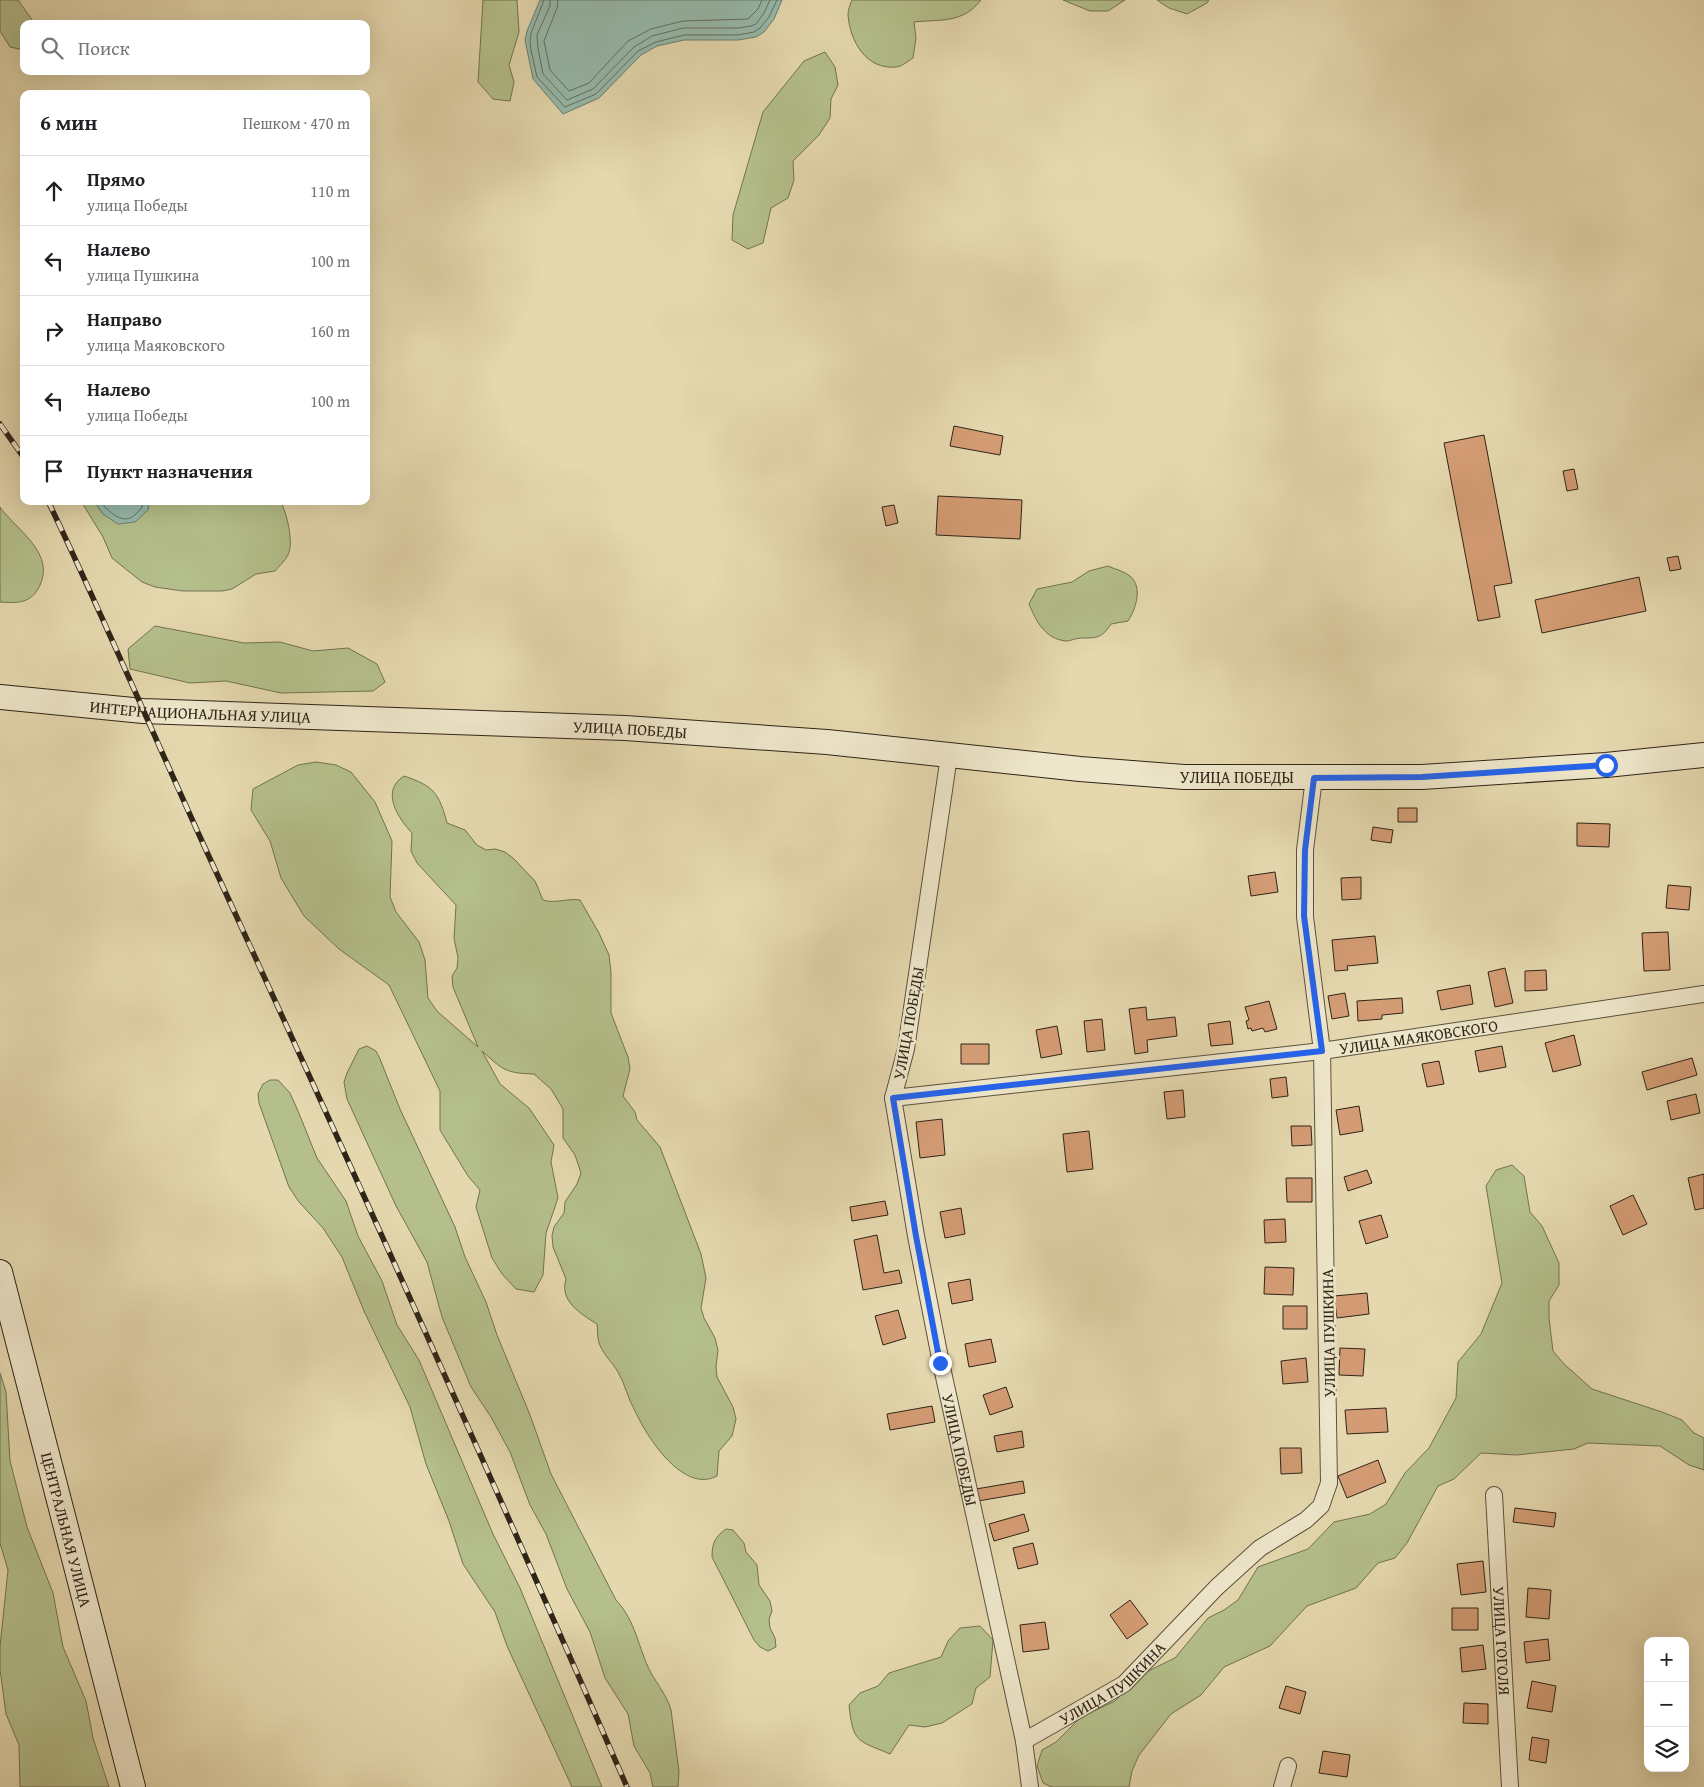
<!DOCTYPE html>
<html lang="ru">
<meta charset="utf-8">
<style>
body{margin:0;font-family:"Gentium Book Plus",serif;background:#f6f6f6;color:#202124}
.controls{position:absolute;right:15px;bottom:15px;display:grid;overflow:hidden;border-radius:10px;box-shadow:0 5px 20px #0002}
.controls button{width:45px;height:45px;display:grid;place-items:center;padding:0;border:0;border-bottom:1px solid #e0e0e0;background:#fff;color:#202124;font:25px sans-serif}
.stop{position:absolute;width:15px;height:15px;margin:-11px;border:4px solid #2563eb;border-radius:50%;background:#fff}
.stop.end{background:#2563eb;border-color:#fff;box-shadow:0 1px 5px #0008}
.list{margin:0;padding:0;list-style:none}
h2{display:flex;justify-content:space-between;align-items:center;height:65px;margin:0;padding:0 20px;font-size:21px}
h2 small{font-size:16px;font-weight:400;color:#757577}
.list li{display:grid;grid-template-columns:32px 1fr auto;gap:15px;align-items:center;box-sizing:border-box;height:70px;padding:0 20px;border-top:1px solid #e0e0e0}
.list b{display:block;font-size:19px;white-space:nowrap}
.list p{margin:0;font-size:16px;white-space:nowrap;color:#757577}
.list em{font-size:16px;font-style:normal;color:#757577}
.icon{flex:none;width:28px;height:28px;fill:none;stroke:currentColor;stroke-width:2;stroke-linecap:round;stroke-linejoin:round}
.map{position:relative;flex:none;width:1704px;height:1787px;overflow:hidden}
.search{position:absolute;background:#fff;box-shadow:0 5px 20px #0002;left:20px;top:20px;width:350px;height:55px;display:flex;align-items:center;gap:12px;box-sizing:border-box;padding:0 18px;border-radius:10px;color:#757577;font-size:19px}
.panel{position:absolute;background:#fff;box-shadow:0 5px 20px #0002;left:20px;top:90px;width:350px;height:415px;border-radius:10px}
.map>svg:first-child{display:block}
.green{fill:#b4bf8b;stroke:#727252}
.water{fill:#96baac;stroke:#6d7e71}
.lines{fill:none;stroke-linecap:round;stroke-linejoin:round}
.shore{stroke:#626f62;stroke-width:1}
.building{fill:#d49c74;stroke:#2f2418}
.street-casing{stroke:#5c513e;stroke-width:18}
.secondary-casing{stroke:#2f2418;stroke-width:26}
.street{stroke:#eee6ca;stroke-width:16}
.secondary{stroke:#eee6ca;stroke-width:24}
.rail-casing{stroke:#2f2418;stroke-width:5.5}
.rail{stroke:#eee6ca;stroke-width:4;stroke-dasharray:11;stroke-linecap:butt}
.route{stroke:#2563eb;stroke-width:6}
.labels{text-anchor:middle;stroke-width:5;stroke-linejoin:round;paint-order:stroke}
.street-label{font-size:16px;fill:#2f2418;stroke:#eee6ca}
</style>
<div class="map">
<svg width="1704" height="1787" viewBox="0 0 1704 1787">
<rect width="100%" height="100%" fill="#e5d8ae"/>
<filter id="stains"><feTurbulence type="fractalNoise" baseFrequency=".004" numOctaves="4"/><feColorMatrix values="0 0 0 0 .2 0 0 0 0 .09 0 0 0 0 .02 0 0 0 .5 -.17"/></filter>
<radialGradient id="worn" r=".72"><stop offset=".6" stop-color="#630" stop-opacity="0"/><stop offset="1" stop-color="#630" stop-opacity=".3"/></radialGradient>
<!-- green -->
<path class="green" d="M 0,0 L 18,0 L 35,24 L 24,24 L 24,50 L 10,47 L 0,31 Z
M 483,0 L 517,0 L 519,32 L 509,65 L 514,82 L 510,101 L 493,99 L 478,82 Z
M 852,0 L 981,0 C 962,24 941,19 914,22 L 916,38 L 913,58 C 908,61 901,67 896,67 C 866,70 850,41 848,15 C 848,10 850,5 852,0 Z
M 1063,0 L 1125,0 L 1108,11 L 1090,11 Z
M 1157,0 L 1209,0 L 1207,3 L 1187,14 L 1169,8 Z
M 825,52 L 835,67 L 838,85 L 831,99 L 830,118 L 819,135 L 793,161 L 794,180 L 788,198 L 771,208 L 763,243 L 748,249 L 732,240 L 733,215 L 763,112 L 804,61 Z
M 81,501 L 94,501 L 103,514 L 148,510 L 149,501 L 280,501 C 287,512 294,543 288,555 C 285,561 279,566 275,571 L 256,574 L 232,589 L 222,591 L 183,591 L 155,587 L 142,582 L 112,558 L 103,537 Z
M 0,507 C 17,531 58,554 38,589 C 29,604 16,603 0,602 Z
M 1108,566 C 1114,569 1124,571 1130,576 C 1143,587 1136,609 1128,621 L 1111,624 C 1102,638 1097,638 1081,638 C 1076,638 1071,641 1066,641 C 1045,639 1036,621 1029,604 L 1037,589 L 1072,582 L 1089,571 Z
M 155,626 L 244,643 L 280,642 L 313,651 L 348,648 L 377,664 L 385,682 L 373,691 L 281,693 L 226,681 L 190,683 L 130,669 L 128,649 Z
M 316,762 L 336,765 L 351,772 L 375,802 L 392,841 L 390,897 L 396,912 L 419,942 L 425,960 L 428,998 L 437,1011 L 478,1047 L 453,987 L 452,976 L 457,968 L 458,958 L 454,938 L 456,905 L 417,863 L 411,851 L 412,833 C 398,818 380,791 404,776 C 434,786 439,793 447,823 L 465,830 L 477,845 L 486,850 L 495,849 L 505,852 L 513,858 L 535,881 L 543,900 C 555,904 567,898 580,900 L 599,933 L 609,955 L 611,973 L 611,1013 L 628,1057 L 630,1069 L 623,1096 L 635,1112 L 637,1120 L 660,1147 L 701,1254 L 706,1278 L 701,1308 L 704,1318 L 715,1338 L 718,1350 L 716,1367 L 717,1377 L 733,1407 L 736,1419 L 732,1436 L 719,1451 L 717,1476 C 683,1494 647,1437 635,1411 C 628,1399 625,1384 618,1372 C 612,1362 603,1354 599,1343 C 597,1337 598,1330 597,1324 C 581,1314 559,1301 566,1279 L 553,1247 L 552,1236 L 554,1227 L 564,1213 L 565,1202 L 577,1184 L 581,1173 L 575,1155 L 563,1138 L 563,1109 L 551,1089 L 534,1074 C 505,1073 503,1070 482,1051 L 500,1084 L 529,1108 L 554,1145 L 551,1162 L 558,1198 L 546,1233 L 543,1275 L 534,1292 L 516,1289 L 502,1274 L 492,1258 L 476,1207 L 480,1190 L 468,1176 L 440,1130 L 440,1091 L 389,985 L 339,949 L 304,916 L 281,878 L 270,841 L 251,810 L 253,789 L 298,765 Z
M 367,1046 L 376,1051 L 380,1059 L 400,1109 L 455,1227 L 465,1257 L 486,1302 L 497,1335 L 530,1415 L 551,1474 L 616,1600 C 636,1621 638,1648 651,1673 C 658,1685 667,1696 671,1710 L 679,1772 L 678,1787 L 653,1787 L 650,1773 L 634,1746 L 628,1714 L 605,1678 L 590,1632 L 567,1589 L 546,1534 L 530,1505 L 510,1452 L 491,1417 L 471,1387 L 442,1317 L 427,1262 L 396,1206 L 347,1099 L 344,1082 L 347,1073 L 359,1049 Z
M 270,1080 L 278,1080 L 290,1093 L 298,1111 L 317,1158 L 346,1201 L 358,1236 L 382,1281 L 397,1325 L 419,1360 L 493,1534 L 520,1588 L 602,1787 L 572,1787 L 507,1646 L 495,1612 L 463,1564 L 449,1521 L 426,1464 L 410,1407 L 364,1311 L 342,1257 L 323,1228 L 299,1202 L 289,1187 L 259,1103 L 258,1094 L 263,1084 Z
M 1512,1165 L 1524,1176 L 1530,1212 L 1542,1226 L 1559,1263 L 1559,1285 L 1549,1301 L 1549,1318 L 1553,1351 L 1564,1364 L 1592,1389 L 1662,1412 L 1682,1420 L 1694,1433 L 1704,1438 L 1704,1470 L 1689,1465 L 1660,1446 L 1588,1443 L 1574,1449 L 1516,1455 L 1481,1453 L 1454,1479 L 1438,1486 L 1407,1543 L 1395,1558 L 1378,1563 L 1356,1588 L 1307,1606 L 1270,1646 L 1224,1667 L 1201,1695 L 1171,1714 L 1139,1755 L 1132,1771 L 1129,1787 L 1052,1787 L 1043,1783 L 1037,1766 L 1042,1750 L 1056,1742 L 1081,1717 L 1115,1701 L 1142,1674 L 1175,1658 L 1208,1618 L 1224,1610 L 1238,1600 L 1258,1567 L 1308,1549 L 1334,1522 L 1370,1514 L 1386,1504 L 1405,1473 L 1429,1448 L 1456,1398 L 1458,1362 L 1481,1334 L 1502,1283 L 1486,1186 L 1496,1170 Z
M 0,1373 L 6,1392 L 10,1461 L 27,1527 L 53,1593 L 63,1647 L 86,1701 L 93,1738 L 109,1787 L 20,1787 L 19,1745 L 6,1714 L 0,1669 L 0,1647 L 8,1570 L 0,1543 Z
M 726,1529 L 733,1530 L 744,1543 L 746,1552 L 757,1565 L 759,1585 L 770,1601 L 772,1611 L 769,1619 L 770,1628 L 775,1638 L 776,1647 L 768,1651 L 760,1647 L 754,1640 L 712,1557 C 712,1543 715,1537 726,1529 Z
M 980,1626 L 993,1640 L 990,1677 L 976,1688 L 972,1704 L 942,1723 L 925,1727 L 909,1725 L 890,1754 C 857,1740 853,1743 849,1705 L 860,1693 L 878,1686 L 889,1673 L 941,1657 L 948,1641 L 960,1628 Z"/>
<!-- water -->
<path class="water" d="M 540,0 L 782,0 L 774,19 L 764,32 L 756,37 L 738,40 L 684,40 L 657,46 L 641,55 L 599,98 L 563,114 L 533,79 L 525,40 L 527,31 Z
M 94,501 L 149,501 L 148,510 L 135,522 L 118,524 L 103,514 Z"/>
<g class="lines">
<!-- shore -->
<path class="shore" d="M 544,0 L 531,33 L 530,41 L 531,50 L 537,77 L 565,107 L 596,94 L 638,51 L 656,42 L 684,35 L 738,35 L 754,32 L 760,28 L 769,17 L 777,0
M 550,0 L 550,6 L 537,35 L 538,48 L 543,74 L 567,100 L 593,89 L 634,47 L 652,36 L 683,28 L 738,28 L 751,26 L 756,24 L 764,13 L 770,0
M 558,0 L 557,8 L 544,41 L 550,70 L 569,91 L 589,83 L 628,41 L 651,29 L 683,21 L 748,19 L 758,9 L 762,0
M 100,501 C 108,511 123,527 136,514 C 140,510 143,507 144,501"/>
</g>
<!-- building -->
<path class="building" d="M 954,426 L 1003,436 L 1000,455 L 950,446 Z
M 1484,435 L 1512,583 L 1494,586 L 1500,617 L 1478,621 L 1444,443 Z
M 1574,469 L 1578,489 L 1567,491 L 1563,471 Z
M 938,496 L 1022,500 L 1020,539 L 936,535 Z
M 894,505 L 898,523 L 886,526 L 882,507 Z
M 1678,556 L 1681,569 L 1670,571 L 1667,558 Z
M 1639,577 L 1646,611 L 1542,633 L 1535,600 Z
M 1398,808 L 1417,808 L 1417,822 L 1398,822 Z
M 1577,823 L 1610,824 L 1609,847 L 1577,846 Z
M 1373,827 L 1393,830 L 1391,843 L 1371,840 Z
M 1275,872 L 1278,892 L 1251,896 L 1248,876 Z
M 1361,877 L 1361,899 L 1342,900 L 1341,878 Z
M 1668,885 L 1691,887 L 1689,910 L 1666,908 Z
M 1668,932 L 1670,970 L 1644,971 L 1642,933 Z
M 1375,936 L 1378,963 L 1347,966 L 1348,970 L 1335,971 L 1332,940 Z
M 1505,968 L 1513,1003 L 1495,1007 L 1488,972 Z
M 1546,970 L 1547,990 L 1525,991 L 1525,971 Z
M 1470,985 L 1473,1004 L 1441,1010 L 1437,991 Z
M 1345,993 L 1349,1016 L 1332,1019 L 1328,996 Z
M 1402,998 L 1403,1013 L 1382,1015 L 1382,1019 L 1358,1021 L 1357,1001 Z
M 1269,1001 L 1277,1029 L 1265,1032 L 1263,1028 L 1252,1031 L 1251,1028 L 1248,1029 L 1246,1021 L 1249,1020 L 1245,1007 Z
M 1146,1007 L 1147,1020 L 1175,1017 L 1177,1036 L 1147,1040 L 1148,1052 L 1135,1054 L 1129,1009 Z
M 1102,1019 L 1105,1050 L 1087,1052 L 1084,1021 Z
M 1230,1021 L 1233,1044 L 1211,1046 L 1208,1024 Z
M 1057,1026 L 1062,1054 L 1041,1058 L 1036,1030 Z
M 1574,1035 L 1581,1065 L 1553,1072 L 1545,1043 Z
M 961,1044 L 989,1044 L 989,1064 L 961,1064 Z
M 1502,1046 L 1506,1067 L 1479,1072 L 1475,1051 Z
M 1692,1058 L 1697,1075 L 1647,1090 L 1642,1072 Z
M 1439,1061 L 1444,1084 L 1427,1087 L 1422,1064 Z
M 1286,1077 L 1288,1096 L 1272,1098 L 1270,1079 Z
M 1183,1090 L 1185,1117 L 1167,1119 L 1164,1092 Z
M 1696,1094 L 1700,1113 L 1671,1120 L 1667,1101 Z
M 1359,1106 L 1363,1131 L 1340,1135 L 1336,1110 Z
M 942,1119 L 945,1155 L 920,1158 L 916,1122 Z
M 1291,1126 L 1311,1126 L 1312,1145 L 1292,1146 Z
M 1089,1131 L 1093,1169 L 1067,1172 L 1063,1134 Z
M 1367,1170 L 1372,1183 L 1348,1191 L 1344,1177 Z
M 1704,1174 L 1704,1208 L 1695,1210 L 1688,1178 Z
M 1286,1178 L 1312,1178 L 1312,1202 L 1287,1202 Z
M 1633,1195 L 1647,1224 L 1623,1235 L 1610,1206 Z
M 885,1201 L 888,1215 L 852,1221 L 850,1207 Z
M 961,1208 L 965,1234 L 945,1238 L 940,1212 Z
M 1381,1215 L 1388,1237 L 1366,1244 L 1359,1221 Z
M 1285,1219 L 1286,1242 L 1265,1243 L 1264,1220 Z
M 877,1235 L 884,1273 L 899,1270 L 902,1283 L 863,1290 L 854,1240 Z
M 1265,1267 L 1294,1268 L 1293,1295 L 1264,1294 Z
M 970,1279 L 973,1300 L 952,1304 L 948,1283 Z
M 1367,1293 L 1369,1314 L 1337,1318 L 1334,1296 Z
M 1283,1306 L 1307,1306 L 1307,1329 L 1283,1329 Z
M 898,1310 L 906,1338 L 883,1345 L 875,1316 Z
M 991,1339 L 996,1362 L 969,1367 L 965,1344 Z
M 1340,1348 L 1365,1349 L 1363,1376 L 1339,1375 Z
M 1306,1358 L 1308,1382 L 1283,1384 L 1281,1361 Z
M 1006,1387 L 1013,1407 L 990,1415 L 983,1395 Z
M 932,1406 L 935,1422 L 890,1430 L 887,1414 Z
M 1386,1408 L 1388,1432 L 1347,1434 L 1345,1410 Z
M 1022,1431 L 1024,1447 L 997,1452 L 994,1436 Z
M 1280,1448 L 1301,1448 L 1302,1473 L 1281,1474 Z
M 1378,1460 L 1386,1482 L 1347,1498 L 1338,1476 Z
M 1023,1481 L 1025,1493 L 978,1501 L 976,1489 Z
M 1515,1508 L 1556,1513 L 1554,1527 L 1513,1522 Z
M 1024,1514 L 1029,1531 L 994,1541 L 989,1524 Z
M 1033,1543 L 1038,1564 L 1018,1569 L 1013,1548 Z
M 1483,1561 L 1486,1592 L 1461,1595 L 1457,1564 Z
M 1528,1588 L 1551,1590 L 1549,1619 L 1526,1617 Z
M 1130,1600 L 1148,1624 L 1127,1639 L 1110,1615 Z
M 1452,1608 L 1478,1608 L 1478,1630 L 1452,1630 Z
M 1045,1622 L 1049,1649 L 1023,1652 L 1020,1625 Z
M 1548,1639 L 1550,1660 L 1526,1663 L 1524,1642 Z
M 1483,1645 L 1486,1669 L 1462,1672 L 1460,1648 Z
M 1532,1681 L 1556,1686 L 1552,1712 L 1527,1708 Z
M 1286,1686 L 1306,1692 L 1300,1714 L 1279,1708 Z
M 1464,1703 L 1488,1704 L 1488,1724 L 1463,1723 Z
M 1532,1737 L 1549,1740 L 1546,1763 L 1529,1760 Z
M 1323,1751 L 1350,1755 L 1347,1777 L 1319,1773 Z"/>
<g class="lines">
<defs>
<g id="street">
<path id="s1" d="M 949,756 L 906,1049 L 893,1098 L 916,1236 L 941,1363 L 1024,1741 L 1030,1787"/>
<path id="s2" d="M 893,1098 L 1322,1051 L 1704,994"/>
<path id="s3" d="M 1494,1495 L 1510,1787"/>
<path id="s4" d="M 1024,1741 L 1124,1684 L 1217,1587 L 1260,1548 L 1306,1520 L 1321,1506 L 1329,1483 L 1322,1051 L 1305,917 L 1305,850 L 1314,778"/>
<path d="M 1282,1787 L 1288,1766"/>
</g>
<g id="secondary">
<path id="s5" d="M 0,697 L 143,711 L 625,728 L 827,742 L 1080,769 L 1184,777 L 1422,777 L 1606,765 L 1704,755"/>
<path id="s6" d="M 0,1272 L 133,1787"/>
</g>
</defs>
<!-- street casing -->
<use href="#street" class="street-casing"/>
<!-- secondary casing -->
<use href="#secondary" class="secondary-casing"/>
<!-- street -->
<use href="#street" class="street"/>
<!-- secondary -->
<use href="#secondary" class="secondary"/>
<defs>
<path id="rail" d="M 0,424 L 24,458
M 48,501 C 103,616 153,734 206,850 C 349,1161 490,1473 627,1787"/>
</defs>
<!-- rail casing -->
<use href="#rail" class="rail-casing"/>
<!-- rail -->
<use href="#rail" class="rail"/>
</g>
<g class="lines">
<!-- route -->
<path class="route" d="M 940,1363 L 916,1236 L 893,1098 L 1322,1051 L 1304,916 L 1305,850 L 1314,778 L 1422,777 L 1606,765"/>
</g>
<g class="labels">
<!-- street labels -->
<g class="street-label">
<text dy="6" stroke="none"><textPath href="#s5" startOffset="201">ИНТЕРНАЦИОНАЛЬНАЯ УЛИЦА</textPath></text>
<text dy="6" stroke="none"><textPath href="#s5" startOffset="631">УЛИЦА ПОБЕДЫ</textPath></text>
<text dy="6" stroke="none"><textPath href="#s5" startOffset="1240">УЛИЦА ПОБЕДЫ</textPath></text>
<text transform="translate(908 1023) rotate(-80)" y="6">УЛИЦА ПОБЕДЫ</text>
<text dy="6" stroke="none"><textPath href="#s2" startOffset="529">УЛИЦА МАЯКОВСКОГО</textPath></text>
<text transform="translate(1328 1333) rotate(-91)" y="6">УЛИЦА ПУШКИНА</text>
<text dy="6" stroke="none"><textPath href="#s1" startOffset="705">УЛИЦА ПОБЕДЫ</textPath></text>
<text dy="6" stroke="none"><textPath href="#s6" startOffset="266">ЦЕНТРАЛЬНАЯ УЛИЦА</textPath></text>
<text dy="6" stroke="none"><textPath href="#s3" startOffset="146">УЛИЦА ГОГОЛЯ</textPath></text>
<text dy="6" stroke="none"><textPath href="#s4" startOffset="106">УЛИЦА ПУШКИНА</textPath></text>
</g>
</g>
<rect width="100%" height="100%" filter="url(#stains)"/>
<rect width="100%" height="100%" fill="url(#worn)"/>
</svg>
<div class="controls">
<button>+</button>
<button>−</button>
<button><svg class="icon" aria-label="layers" viewBox="0 0 24 24"><path d="M12 4l9 5-9 5-9-5zM3 14l9 5 9-5"/></svg></button>
</div>
<div class="stop" style="left:1606px;top:765px"></div>
<div class="stop end" style="left:940px;top:1363px"></div>
<div class="search"><svg class="icon" aria-label="search" viewBox="0 0 24 24"><circle cx="10" cy="10" r="6"/><path d="M15 15l6 6"/></svg>Поиск</div>
<section class="panel">
<h2>6 мин<small>Пешком · 470 m</small></h2>
<ul class="list">
<li><svg class="icon" aria-label="ahead" viewBox="0 0 24 24"><path d="M12 20V5M6 11l6-6 6 6"/></svg><div><b>Прямо</b><p>улица Победы</p></div><em>110 m</em></li>
<li><svg class="icon" aria-label="left" viewBox="0 0 24 24"><path d="M17 20v-9H6M10 6l-5 5 5 5"/></svg><div><b>Налево</b><p>улица Пушкина</p></div><em>100 m</em></li>
<li><svg class="icon" aria-label="right" viewBox="0 0 24 24"><path d="M7 20v-9h11M14 6l5 5-5 5"/></svg><div><b>Направо</b><p>улица Маяковского</p></div><em>160 m</em></li>
<li><svg class="icon" aria-label="left" viewBox="0 0 24 24"><path d="M17 20v-9H6M10 6l-5 5 5 5"/></svg><div><b>Налево</b><p>улица Победы</p></div><em>100 m</em></li>
<li><svg class="icon" aria-label="arrive" viewBox="0 0 24 24"><path d="M6 21V4h12l-3 4 3 4H6"/></svg><div><b>Пункт назначения</b></div></li>
</ul>
</section>
</div>
